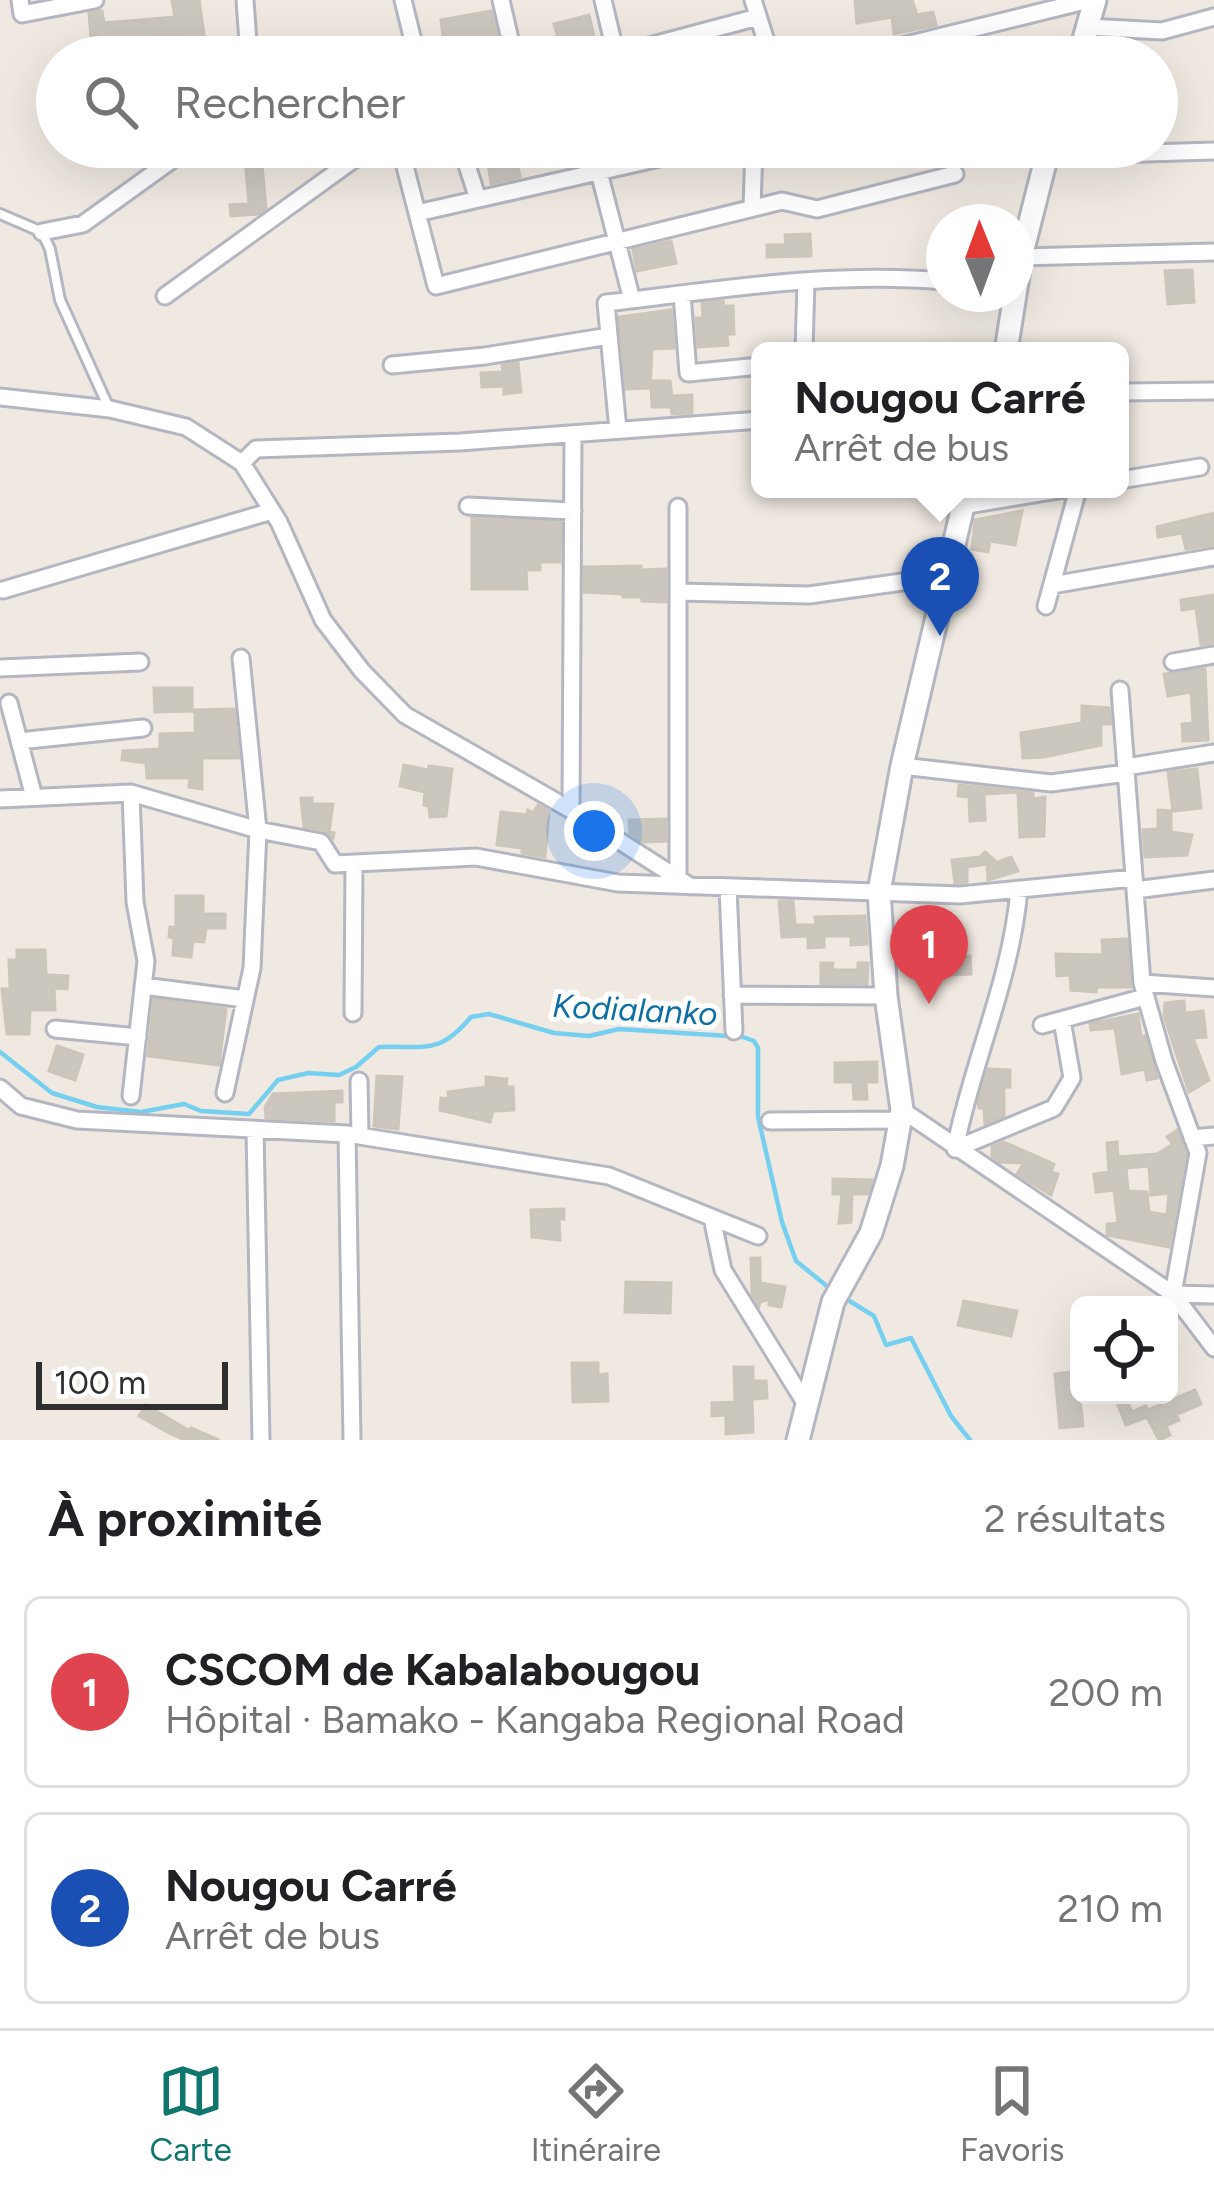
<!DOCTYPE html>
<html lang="fr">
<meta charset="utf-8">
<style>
body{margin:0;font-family:Figtree,sans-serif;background:#f6f6f6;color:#202124}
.controls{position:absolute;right:36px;bottom:36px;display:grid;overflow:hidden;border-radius:18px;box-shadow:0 12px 48px #0002}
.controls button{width:108px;height:108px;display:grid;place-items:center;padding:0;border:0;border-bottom:3px solid #e0e0e0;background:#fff;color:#202124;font:60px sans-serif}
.compass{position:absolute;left:926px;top:204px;width:108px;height:108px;border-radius:50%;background:#fff;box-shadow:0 12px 48px #0002;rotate:359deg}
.scale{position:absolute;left:36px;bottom:30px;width:192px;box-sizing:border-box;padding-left:12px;border:6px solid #2e2e2e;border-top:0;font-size:33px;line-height:42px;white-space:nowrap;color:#2e2e2e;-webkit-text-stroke:9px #fff;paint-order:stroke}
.you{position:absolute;left:594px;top:831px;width:42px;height:42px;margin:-30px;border:9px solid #fff;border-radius:50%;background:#1a73e8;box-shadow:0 0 0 18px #1a73e833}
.badge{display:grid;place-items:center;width:78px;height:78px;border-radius:50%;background:#0f766e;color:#fff;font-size:39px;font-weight:700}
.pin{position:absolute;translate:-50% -99px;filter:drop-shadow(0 3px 6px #0008)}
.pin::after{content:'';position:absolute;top:63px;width:42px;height:36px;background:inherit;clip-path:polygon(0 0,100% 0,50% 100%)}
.popup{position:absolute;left:751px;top:342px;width:378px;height:156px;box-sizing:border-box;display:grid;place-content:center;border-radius:18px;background:#fff;filter:drop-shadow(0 3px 9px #0005);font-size:39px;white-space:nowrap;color:#757577}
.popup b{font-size:45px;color:#202124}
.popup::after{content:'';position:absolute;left:50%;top:100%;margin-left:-24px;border:24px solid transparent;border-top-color:#fff}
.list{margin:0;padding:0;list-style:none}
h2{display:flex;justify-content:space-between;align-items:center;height:156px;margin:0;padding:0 48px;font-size:51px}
h2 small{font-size:39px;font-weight:400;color:#757577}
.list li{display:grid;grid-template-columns:78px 1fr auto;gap:36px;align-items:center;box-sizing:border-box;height:192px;margin:0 24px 24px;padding:0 24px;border:3px solid #e0e0e0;border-radius:18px}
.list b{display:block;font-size:45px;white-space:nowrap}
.list p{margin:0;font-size:39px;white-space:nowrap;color:#757577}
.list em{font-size:39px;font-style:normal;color:#757577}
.icon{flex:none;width:66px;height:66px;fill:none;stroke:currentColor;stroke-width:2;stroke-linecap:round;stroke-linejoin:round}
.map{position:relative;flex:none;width:1214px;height:1440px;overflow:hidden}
.search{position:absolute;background:#fff;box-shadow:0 12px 48px #0002;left:36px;right:36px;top:36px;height:132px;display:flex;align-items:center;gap:30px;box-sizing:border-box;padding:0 42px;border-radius:66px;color:#757577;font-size:45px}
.sheet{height:588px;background:#fff}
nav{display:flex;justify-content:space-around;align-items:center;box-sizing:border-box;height:168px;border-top:3px solid #e0e0e0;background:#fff;font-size:33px;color:#757577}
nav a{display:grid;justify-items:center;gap:6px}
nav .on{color:#0f766e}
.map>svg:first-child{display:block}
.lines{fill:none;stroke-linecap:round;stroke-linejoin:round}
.stream{stroke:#75cff0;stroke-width:4.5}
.building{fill:#cbc7bf;stroke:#cbc5ba;stroke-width:3;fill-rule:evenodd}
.lane-casing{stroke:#b4b7c1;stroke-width:14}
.street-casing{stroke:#b4b7c1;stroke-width:21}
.secondary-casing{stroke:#b4b7c1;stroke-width:27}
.lane{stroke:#fff;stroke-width:8}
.street{stroke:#fff;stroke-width:15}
.secondary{stroke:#fff;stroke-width:21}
.labels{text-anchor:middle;stroke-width:10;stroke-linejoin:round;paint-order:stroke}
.water-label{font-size:33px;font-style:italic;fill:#0d6fa3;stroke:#fff}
</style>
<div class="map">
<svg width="1214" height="1440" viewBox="0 0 1214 1440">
<rect width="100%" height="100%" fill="#efe9e1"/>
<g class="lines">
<!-- stream -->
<path class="stream" d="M 0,1052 L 52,1093 L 97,1107 L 141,1112 L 184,1104 L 201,1111 L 249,1114 L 278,1080 L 308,1073 L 339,1075 L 356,1067 L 379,1047 C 425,1045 438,1056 471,1017 L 489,1014 L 554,1033 L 589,1036 L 619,1029 L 743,1037 L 754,1041 L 758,1048 L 758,1117 L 782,1222 L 796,1261 L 833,1291
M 843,1297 L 874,1316 L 886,1345 L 911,1338 L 951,1416 L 970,1440"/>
</g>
<!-- building -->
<path class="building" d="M 172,0 L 199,0 L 205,41 L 181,45 L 180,34 L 140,38 L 142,51 L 124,53 L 122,45 L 92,50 L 89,13 L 102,11 L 104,23 L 175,17 Z
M 855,0 L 912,0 L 917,15 L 933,12 L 936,25 L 894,34 L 892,17 L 857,23 Z
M 491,11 L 502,57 L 429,57 L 427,46 L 444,43 L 441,20 Z
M 589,15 L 594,37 L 560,45 L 554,24 Z
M 244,147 L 265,147 L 266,155 L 299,151 L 300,161 L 262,165 L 266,208 L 258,214 L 231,216 L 230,205 L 249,204 Z
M 515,151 L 520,177 L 491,184 L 487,156 Z
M 810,234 L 811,256 L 767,257 L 767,245 L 786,245 L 785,235 Z
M 671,241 L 676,263 L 637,271 L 633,250 Z
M 1192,270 L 1194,302 L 1168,304 L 1165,271 Z
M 723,301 L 724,306 L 733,306 L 734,334 L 727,334 L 728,345 L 698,347 L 696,318 L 703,318 L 702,303 Z
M 671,310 L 674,348 L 652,349 L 650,388 L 626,389 L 619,317 Z
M 518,363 L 521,392 L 504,394 L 504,386 L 482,387 L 481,373 L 503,372 L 502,365 Z
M 651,381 L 670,381 L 672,396 L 692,395 L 692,413 L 672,414 L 671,407 L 652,407 Z
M 1022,511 L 1015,545 L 990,541 L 988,552 L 972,549 L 975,520 Z
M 1214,513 L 1214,545 L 1186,549 L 1182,533 L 1158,537 L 1157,527 Z
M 472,518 L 561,522 L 560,562 L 540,562 L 540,570 L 526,570 L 527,589 L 472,589 Z
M 641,566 L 641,570 L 666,569 L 666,602 L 642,601 L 642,597 L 623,597 L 623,594 L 584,592 L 584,567 Z
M 1214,595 L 1214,643 L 1201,645 L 1196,608 L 1182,610 L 1181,600 Z
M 1205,669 L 1208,740 L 1183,741 L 1182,724 L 1193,723 L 1191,692 L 1168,696 L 1164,674 Z
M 154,688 L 192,688 L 192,711 L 155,712 Z
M 1082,706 L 1109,708 L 1111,724 L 1101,724 L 1101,745 L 1044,757 L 1023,758 L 1021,733 L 1082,723 Z
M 234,709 L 239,758 L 202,758 L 202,789 L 189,787 L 190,778 L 147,778 L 146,763 L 122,760 L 123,751 L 160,749 L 160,734 L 195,733 L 195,710 Z
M 404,765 L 428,770 L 429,766 L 452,769 L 446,816 L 430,817 L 429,806 L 424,805 L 425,792 L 400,786 Z
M 1197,769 L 1201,808 L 1173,811 L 1168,772 Z
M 959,785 L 1033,793 L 1033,799 L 1045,797 L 1044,836 L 1020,837 L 1018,792 L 984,794 L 985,820 L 970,821 L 969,797 L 958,796 Z
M 301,798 L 312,798 L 312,804 L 333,804 L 329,832 L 334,833 L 333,838 L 324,830 L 304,827 Z
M 538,805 L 549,811 L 545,857 L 522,853 L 522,848 L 497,845 L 501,812 L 527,815 L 528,810 L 533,813 Z
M 1158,810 L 1171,811 L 1171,832 L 1192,835 L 1187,855 L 1145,857 L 1143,830 L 1158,829 Z
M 666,819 L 666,841 L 643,842 L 630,833 L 629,820 Z
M 985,852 L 1000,865 L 1000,861 L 1011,857 L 1018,871 L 988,880 L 987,864 L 967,867 L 967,882 L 955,883 L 952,860 L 980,857 Z
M 176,896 L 203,896 L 203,914 L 225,914 L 225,928 L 206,928 L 204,942 L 193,941 L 191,957 L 173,955 L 174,938 L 169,937 L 170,927 L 176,928 Z
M 779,901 L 793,901 L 795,925 L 816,925 L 815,917 L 865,916 L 867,944 L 851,945 L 851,936 L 824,936 L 824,947 L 808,948 L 808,936 L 782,937 Z
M 942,910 L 944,935 L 962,934 L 963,957 L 970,956 L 971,974 L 950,975 L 949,953 L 903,957 L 902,923 L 919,923 L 919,912 Z
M 1127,939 L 1131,987 L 1097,987 L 1096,992 L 1071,990 L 1070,975 L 1057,976 L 1056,954 L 1103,955 L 1102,940 Z
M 17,950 L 45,950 L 46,975 L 68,976 L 67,989 L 54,988 L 55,1010 L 30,1010 L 29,1034 L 7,1034 L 2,989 L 10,989 L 9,960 L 17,960 Z
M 821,963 L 833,963 L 832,970 L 858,970 L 858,963 L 868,963 L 867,984 L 821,984 Z
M 154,999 L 226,1009 L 219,1065 L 148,1056 Z
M 1184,1001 L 1185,1013 L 1203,1011 L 1206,1037 L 1193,1038 L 1209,1080 L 1189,1092 L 1164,1016 L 1165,1003 Z
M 1138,1014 L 1141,1037 L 1145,1036 L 1157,1078 L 1147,1080 L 1145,1069 L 1122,1074 L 1115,1028 L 1091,1030 L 1090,1024 Z
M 57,1046 L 83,1055 L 75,1080 L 49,1071 Z
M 877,1062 L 877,1082 L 866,1082 L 867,1099 L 854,1099 L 853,1082 L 835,1082 L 835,1063 Z
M 988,1069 L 1010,1070 L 1010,1087 L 1004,1087 L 1004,1116 L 985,1124 L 984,1108 L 979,1108 L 978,1103 Z
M 377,1076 L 402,1077 L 398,1129 L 374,1126 Z
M 486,1077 L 507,1079 L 506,1087 L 513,1087 L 514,1110 L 493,1111 L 490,1122 L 440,1110 L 441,1098 L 449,1099 L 448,1092 L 486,1087 Z
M 342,1091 L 342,1102 L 334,1102 L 334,1121 L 266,1118 L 265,1107 L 273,1094 Z
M 1177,1130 L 1186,1154 L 1169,1247 L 1107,1235 L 1107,1224 L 1118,1223 L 1114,1190 L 1096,1192 L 1094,1174 L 1109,1172 L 1107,1143 L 1117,1142 L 1118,1157 L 1157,1154 L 1173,1144 L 1167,1137 ZM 1149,1166 L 1151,1195 L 1169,1193 L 1167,1215 L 1149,1212 L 1147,1192 L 1128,1191 L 1126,1168 Z
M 1004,1142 L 1054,1164 L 1051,1172 L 1058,1174 L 1051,1195 L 1017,1174 L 1024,1163 L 1000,1162 L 992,1156 L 992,1147 Z
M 833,1179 L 872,1180 L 868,1194 L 852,1194 L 851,1222 L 839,1223 L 842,1194 L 833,1194 Z
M 564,1209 L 564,1219 L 559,1219 L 560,1240 L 532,1237 L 531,1210 Z
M 751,1258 L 760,1258 L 760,1283 L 785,1287 L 781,1307 L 769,1305 L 770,1299 L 760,1302 L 759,1306 L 752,1294 Z
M 626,1282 L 671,1283 L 670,1313 L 625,1312 Z
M 964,1301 L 1017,1311 L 1011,1336 L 958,1325 Z
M 572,1363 L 598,1363 L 598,1375 L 607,1374 L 608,1401 L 573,1402 Z
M 734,1367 L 753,1367 L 753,1381 L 766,1381 L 767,1398 L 752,1399 L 753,1432 L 726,1434 L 726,1415 L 712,1416 L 712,1403 L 735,1402 Z
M 1077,1371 L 1083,1426 L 1060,1428 L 1055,1374 Z
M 1195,1390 L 1201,1404 L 1176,1415 L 1179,1420 L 1166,1426 L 1170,1435 L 1159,1440 L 1147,1417 L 1126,1425 L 1118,1405 L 1127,1401 L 1132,1412 L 1146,1406 L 1148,1410 Z
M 146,1405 L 190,1431 L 191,1428 L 219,1440 L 185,1440 L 169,1433 L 139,1416 Z"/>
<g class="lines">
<defs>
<path id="lane" d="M 0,214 L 42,232 L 50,249 L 60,300 L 108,406"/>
<path id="street" d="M 20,0 L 22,14 L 95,0
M 245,0 L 249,57
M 403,0 L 417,57
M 501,0 L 514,57
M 603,0 L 616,55
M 753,0 L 771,57
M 1088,27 L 1162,31 L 1214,17
M 608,57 L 758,17
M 857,57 L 1089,0
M 400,147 L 436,286 L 782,201 L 817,209 L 955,174
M 461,147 L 478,199
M 1046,156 L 1214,151
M 599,172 L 632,300
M 752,208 L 754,147
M 417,213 L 708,147
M 42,232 L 83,224 L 190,147
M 1021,257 L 1214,252
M 682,294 L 688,373 L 760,366
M 165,296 L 371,147
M 804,351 L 806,281
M 392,365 L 485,356 L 609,336
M 1120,392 L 1214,391
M 0,397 L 110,409 L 186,427 L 242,463 L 279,522 L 323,620 L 362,671 L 405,715 L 571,810 L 690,886
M 618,430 L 606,303 C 718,290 831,271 944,281
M 242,463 L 256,449 L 460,442 L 760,420
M 1120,480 L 1200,467
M 468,506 L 573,511
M 962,506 L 1064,489
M 678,507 L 678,875
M 1052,585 L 1214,557
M 3,590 L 272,511
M 678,592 L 809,595 L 945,576
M 1046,606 L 1078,489
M 1173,662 L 1214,655
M 0,668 L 140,662
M 1120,690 L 1142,983 L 1164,1061 L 1198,1153 L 1173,1294 L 1214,1295
M 9,703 L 34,797
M 19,741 L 143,728
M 902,766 L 1051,783 L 1126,773
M 1126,767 L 1214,753
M 131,793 L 135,902 L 146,961 L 131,1096
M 0,799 L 131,793 L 258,830 L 321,842 L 335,864 L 476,857 L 618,883 L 960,895 L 1134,878
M 571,810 L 573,434
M 728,887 L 734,1031
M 1135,890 L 1214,880
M 1142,983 L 1214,988
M 143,986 L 245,999
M 732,995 L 886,996
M 353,1013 L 354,864
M 1042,1025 L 1145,997
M 55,1029 L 138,1037
M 359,1081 L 360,1136
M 0,1088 L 21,1106 L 77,1120 L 347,1134 L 609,1176 L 758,1236
M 225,1093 L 252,968 L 258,830 L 241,658
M 902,1110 L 1173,1294 L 1214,1348
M 770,1121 L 900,1120
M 255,1130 L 261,1440
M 347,1134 L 352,1440
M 1192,1138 L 1214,1136
M 955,1149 C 972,1062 1012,978 1019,889
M 955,1149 L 1054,1108 L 1072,1078 L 1062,1020
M 712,1218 L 723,1270 L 807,1406"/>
<path id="secondary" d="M 1079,57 L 1095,0
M 1006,351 L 1021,257 L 1049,147
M 798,1440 L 833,1302 L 871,1233 L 892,1166 L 902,1110 L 886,996 L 879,892 L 902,766 L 967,489"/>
</defs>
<!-- lane casing -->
<use href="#lane" class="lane-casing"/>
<!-- street casing -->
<use href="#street" class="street-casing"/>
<!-- secondary casing -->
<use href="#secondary" class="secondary-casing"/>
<!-- lane -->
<use href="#lane" class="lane"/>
<!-- street -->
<use href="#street" class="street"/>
<!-- secondary -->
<use href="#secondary" class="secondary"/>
</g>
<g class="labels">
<!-- water labels -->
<g class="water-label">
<text transform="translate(635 1009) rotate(3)" y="12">Kodialanko</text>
</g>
</g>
</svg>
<div class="controls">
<button><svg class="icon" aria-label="locate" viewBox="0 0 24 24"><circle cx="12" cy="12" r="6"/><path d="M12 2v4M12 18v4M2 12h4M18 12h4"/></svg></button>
</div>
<svg class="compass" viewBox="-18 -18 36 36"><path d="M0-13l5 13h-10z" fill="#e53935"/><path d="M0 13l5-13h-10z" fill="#757577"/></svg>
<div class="scale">100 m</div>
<div class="you"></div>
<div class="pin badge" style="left:929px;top:1004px;background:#e0444e">1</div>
<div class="pin badge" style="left:940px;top:636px;background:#1a4fb4">2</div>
<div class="popup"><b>Nougou Carré</b>Arrêt de bus</div>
<div class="search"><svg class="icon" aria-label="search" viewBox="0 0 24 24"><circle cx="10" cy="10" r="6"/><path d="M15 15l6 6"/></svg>Rechercher</div>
</div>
<section class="sheet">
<h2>À proximité<small>2 résultats</small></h2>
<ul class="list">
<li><span class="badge" style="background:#e0444e">1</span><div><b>CSCOM de Kabalabougou</b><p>Hôpital · Bamako - Kangaba Regional Road</p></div><em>200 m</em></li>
<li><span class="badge" style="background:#1a4fb4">2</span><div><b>Nougou Carré</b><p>Arrêt de bus</p></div><em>210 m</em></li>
</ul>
</section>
<nav>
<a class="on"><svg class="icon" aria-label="map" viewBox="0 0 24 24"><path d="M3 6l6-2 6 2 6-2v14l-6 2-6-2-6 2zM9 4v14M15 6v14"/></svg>Carte</a>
<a><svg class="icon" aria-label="directions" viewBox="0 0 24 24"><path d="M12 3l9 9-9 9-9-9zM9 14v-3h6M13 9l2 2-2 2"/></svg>Itinéraire</a>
<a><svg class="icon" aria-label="saved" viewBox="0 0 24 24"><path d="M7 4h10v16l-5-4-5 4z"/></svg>Favoris</a>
</nav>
